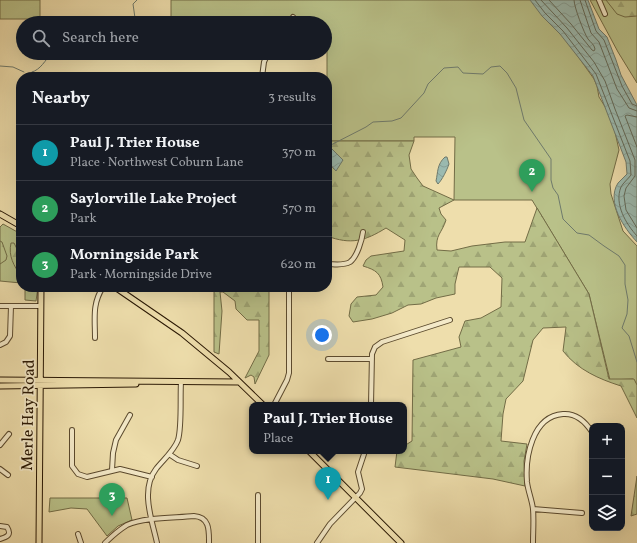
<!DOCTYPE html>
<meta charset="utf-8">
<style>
body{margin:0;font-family:Vollkorn,serif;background:#20242c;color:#f1f3f6}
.controls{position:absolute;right:12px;bottom:12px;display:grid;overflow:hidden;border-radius:8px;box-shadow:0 4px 16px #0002}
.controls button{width:36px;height:36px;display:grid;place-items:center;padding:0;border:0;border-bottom:1px solid #363941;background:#171b24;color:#f1f3f6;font:20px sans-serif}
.you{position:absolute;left:322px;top:335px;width:14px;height:14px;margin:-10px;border:3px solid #fff;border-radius:50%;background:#1a73e8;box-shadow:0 0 0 6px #1a73e833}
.badge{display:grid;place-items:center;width:26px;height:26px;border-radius:50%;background:#7c3aed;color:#fff;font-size:13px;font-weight:700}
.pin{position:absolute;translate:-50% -33px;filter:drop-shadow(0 1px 2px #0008)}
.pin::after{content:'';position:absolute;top:21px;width:14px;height:12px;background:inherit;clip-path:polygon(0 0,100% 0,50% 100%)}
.popup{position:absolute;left:249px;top:402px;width:158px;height:52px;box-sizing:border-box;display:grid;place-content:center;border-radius:8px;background:#171b24;filter:drop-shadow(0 1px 3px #0005);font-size:13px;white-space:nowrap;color:#9ea1a6}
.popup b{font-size:15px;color:#f1f3f6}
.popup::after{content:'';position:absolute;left:50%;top:100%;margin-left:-8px;border:8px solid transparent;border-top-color:#171b24}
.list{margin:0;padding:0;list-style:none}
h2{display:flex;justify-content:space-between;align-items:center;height:52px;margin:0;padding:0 16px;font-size:17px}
h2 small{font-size:13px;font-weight:400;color:#9ea1a6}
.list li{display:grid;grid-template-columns:26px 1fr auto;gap:12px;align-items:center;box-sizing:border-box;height:56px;padding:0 16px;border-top:1px solid #363941}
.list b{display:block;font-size:15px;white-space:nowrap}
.list p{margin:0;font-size:13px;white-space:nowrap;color:#9ea1a6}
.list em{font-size:13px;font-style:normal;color:#9ea1a6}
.icon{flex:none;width:22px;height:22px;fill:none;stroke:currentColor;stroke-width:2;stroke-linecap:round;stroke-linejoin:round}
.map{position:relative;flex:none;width:637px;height:543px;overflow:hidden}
.search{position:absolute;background:#171b24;box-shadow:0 4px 16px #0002;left:16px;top:16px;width:316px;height:44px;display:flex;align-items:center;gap:10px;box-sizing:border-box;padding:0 14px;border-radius:22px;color:#9ea1a6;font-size:15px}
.panel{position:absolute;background:#171b24;box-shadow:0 4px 16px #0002;left:16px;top:72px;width:316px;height:220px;border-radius:16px}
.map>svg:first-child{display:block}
.green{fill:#b9c189;stroke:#726c46}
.forest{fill:url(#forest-firs);stroke:#726c46}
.water{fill:url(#water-waves);stroke:#6e7a6c}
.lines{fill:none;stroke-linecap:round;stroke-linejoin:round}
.shore{stroke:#626a5a;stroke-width:1}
.stream{stroke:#6e7a6c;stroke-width:1}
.minor-casing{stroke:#5b4a2e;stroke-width:6}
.major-casing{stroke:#2a1804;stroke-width:7}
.minor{stroke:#f4eac9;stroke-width:4}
.major{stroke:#eedeac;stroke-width:5}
.labels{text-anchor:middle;stroke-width:3.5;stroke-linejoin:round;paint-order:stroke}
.street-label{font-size:16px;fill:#2a1804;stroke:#f4eac9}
</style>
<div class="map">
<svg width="637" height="543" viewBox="0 0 637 543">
<defs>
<pattern id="forest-firs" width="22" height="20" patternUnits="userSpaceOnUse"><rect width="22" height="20" fill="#b9c189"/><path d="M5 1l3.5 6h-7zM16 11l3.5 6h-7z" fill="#9fa575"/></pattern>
<pattern id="water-waves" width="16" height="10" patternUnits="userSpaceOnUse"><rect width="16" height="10" fill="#9bbbb1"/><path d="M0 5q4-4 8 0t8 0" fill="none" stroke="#86a097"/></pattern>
</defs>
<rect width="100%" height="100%" fill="#eedeac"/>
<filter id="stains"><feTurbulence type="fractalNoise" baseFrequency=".005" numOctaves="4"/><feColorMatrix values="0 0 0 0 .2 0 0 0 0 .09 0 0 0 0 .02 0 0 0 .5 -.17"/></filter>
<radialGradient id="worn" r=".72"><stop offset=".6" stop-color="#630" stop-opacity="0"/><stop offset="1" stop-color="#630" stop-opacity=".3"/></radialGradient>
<!-- green -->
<path class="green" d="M 0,0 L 40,0 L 40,19 L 0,19 Z
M 171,0 L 538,0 L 594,79 L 597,86 L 599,97 L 609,113 L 613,123 L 619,150 L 610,184 L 611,194 L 623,231 L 637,246 L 637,385 L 633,379 L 610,380 L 589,294 L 532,200 L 454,200 L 455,137 L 414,137 L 414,141 L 327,141 L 327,38 L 325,37 L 325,23 L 293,23 L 294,21 L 283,21 L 282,23 L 171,22 Z
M 590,0 L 637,0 L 637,83 L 618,52 Z
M 3,224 L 21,234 L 21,283 L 0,281 L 0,227 Z
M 25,287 L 38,287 L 36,301 L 25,300 Z
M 50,498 L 127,498 L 132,520 L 118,526 L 107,536 L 87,509 L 71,508 L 49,512 Z"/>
<!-- forest -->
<path class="forest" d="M 606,0 L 637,0 L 637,16 L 625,17 L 617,14 Z
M 327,141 L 414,141 L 409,155 L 411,169 L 417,178 L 423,186 L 454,200 L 439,208 L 441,214 L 446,220 C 442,233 435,235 437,250 L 451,251 L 472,246 L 505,242 L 525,242 L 537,208 L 589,294 L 609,379 L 634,379 L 637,385 L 637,418 L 621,386 C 599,379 578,370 563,351 L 566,327 L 543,328 L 533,340 L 523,381 L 506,399 L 503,414 L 501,441 L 527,444 L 524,461 L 525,486 L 493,479 L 395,467 L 397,451 L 404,451 L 404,446 L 412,441 L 413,360 L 461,347 L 459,337 L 465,321 L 481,318 L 501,307 L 502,278 L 490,267 L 459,267 L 455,284 L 455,294 L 436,298 L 421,304 L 408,305 L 392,313 L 372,319 L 353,322 L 349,316 L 351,304 L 357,297 L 376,295 L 383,287 C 381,273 376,270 363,266 L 366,260 L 371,256 L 404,251 L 405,240 L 386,228 C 365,241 351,245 327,236 L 327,161 L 334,169 L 343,160 L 327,144 Z
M 0,241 L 2,242 L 7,256 L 6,260 L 0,264 Z
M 11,243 L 14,243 L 17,249 L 21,250 L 21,276 C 14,266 8,256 11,243 Z
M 214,287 L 269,287 L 269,355 L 255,384 L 254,377 L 251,375 L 245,378 L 259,351 L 259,320 L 247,320 L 236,309 L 235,301 L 223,292 L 220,292 L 222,311 L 219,354 L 214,352 Z
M 637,476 L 637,514 L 631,516 Z"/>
<!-- water -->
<path class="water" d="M 530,0 L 588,0 L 599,29 L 607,37 L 616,60 L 621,75 L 637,105 L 637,242 C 624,228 606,202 618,183 C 621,180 624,177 627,174 L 626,162 L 593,76 L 560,34 L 542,16 Z
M 327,144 L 343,160 L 336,171 L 327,161 Z
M 445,157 L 447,157 L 449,164 C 447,170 442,180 438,184 L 436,181 C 438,172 437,164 445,157 Z"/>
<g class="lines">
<!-- shore -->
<path class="shore" d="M 535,0 L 545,13 L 563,31 L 596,74 L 630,161 L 631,175 C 628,179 623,183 621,187 C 614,204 626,224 637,236
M 541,0 L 567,28 L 594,62 L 605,81 L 615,109 L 635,160 L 635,176 L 626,188 L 624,196 L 626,210 L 637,228
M 549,0 L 571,24 L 592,50 L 594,51 L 595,49 C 594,44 591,43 588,39 C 584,33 574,7 574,0
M 580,0 L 591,33 L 599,42 L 617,89 L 629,108 L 637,111
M 585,0 L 596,31 L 604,40 L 622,86 L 632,104 L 637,106
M 637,117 L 627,115 L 625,116 L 637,147"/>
<!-- stream -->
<path class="stream" d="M 133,23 L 135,18 L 133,4 L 137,0
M 0,66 L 13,67 L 24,72
M 32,72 C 40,70 46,60 51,53
M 327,147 L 366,127 L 373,122 L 392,121 L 401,118 L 424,93 L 428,84 L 444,68 L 458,67 L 463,73 L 483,74 L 491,67 L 500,66 L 507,73 L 516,88 L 524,120 L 551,159 L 551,180 L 553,188 L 558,195 L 563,219 L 577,233 L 589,235 L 604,246 L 619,256 L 625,265 L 625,284 L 628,300 L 627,314 L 622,328 L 629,336 L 637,362"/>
<defs>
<path id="minor" d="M 599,0 L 605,14
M 289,23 L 293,17
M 262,77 L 264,62 L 268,53
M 327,264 C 334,264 343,266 350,262 C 357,257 362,240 363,232
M 0,306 L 41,306
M 95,338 C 95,318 92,304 103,287
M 0,345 L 6,342 L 10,336 L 11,306
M 328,359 L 372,359
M 274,405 L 287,380 L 289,373 L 289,287
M 371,405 L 372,354 L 375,347 L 382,342 L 450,320
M 72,430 L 72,466 L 78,474 L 87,477 L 120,469 L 152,477
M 0,445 L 9,434
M 169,454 L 178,460 L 197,466
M 0,469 L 8,475
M 112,470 L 113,453 L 116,440 L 130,415
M 533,509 L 582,513
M 0,526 L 7,527 C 12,535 7,537 0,539
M 78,534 L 81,543
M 105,543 C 112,536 119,530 127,525 C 145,517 175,518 194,516 C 210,517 209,531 209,543
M 157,543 C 152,520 140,490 156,469 C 163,460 174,451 178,440 C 182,427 180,397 181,382
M 258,543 L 258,495
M 317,543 L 330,524 L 360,493 L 362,489 L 358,472 L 365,451
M 533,543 C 533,532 534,520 533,509 C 532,500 528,491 527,482 C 525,458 532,416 563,414 C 576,413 585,421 592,432"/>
<path id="major" d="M 0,214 L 21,226
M 115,287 L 182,333 L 229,372 L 263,405
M 0,380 L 239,382
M 0,386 L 136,384
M 309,451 L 401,543
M 39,543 L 41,287"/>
</defs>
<!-- minor casing -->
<use href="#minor" class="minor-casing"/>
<!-- major casing -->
<use href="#major" class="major-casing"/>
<!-- minor -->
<use href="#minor" class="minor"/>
<!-- major -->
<use href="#major" class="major"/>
</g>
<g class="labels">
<!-- street labels -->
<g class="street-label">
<text transform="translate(27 415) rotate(-89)" y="6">Merle Hay Road</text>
</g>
</g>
<rect width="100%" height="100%" filter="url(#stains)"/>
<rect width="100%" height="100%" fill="url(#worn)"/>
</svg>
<div class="controls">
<button>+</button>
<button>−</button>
<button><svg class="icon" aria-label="layers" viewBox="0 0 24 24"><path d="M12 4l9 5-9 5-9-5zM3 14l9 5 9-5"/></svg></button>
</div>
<div class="you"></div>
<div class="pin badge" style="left:328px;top:500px;background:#0f9aa8">1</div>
<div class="popup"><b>Paul J. Trier House</b>Place</div>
<div class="pin badge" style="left:532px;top:192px;background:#2e9e5b">2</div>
<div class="pin badge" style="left:112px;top:516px;background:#2e9e5b">3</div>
<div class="search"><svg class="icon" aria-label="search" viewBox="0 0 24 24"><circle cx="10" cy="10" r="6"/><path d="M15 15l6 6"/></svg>Search here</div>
<section class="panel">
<h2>Nearby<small>3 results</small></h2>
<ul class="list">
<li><span class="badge" style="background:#0f9aa8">1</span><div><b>Paul J. Trier House</b><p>Place · Northwest Coburn Lane</p></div><em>370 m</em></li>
<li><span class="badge" style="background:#2e9e5b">2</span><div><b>Saylorville Lake Project</b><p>Park</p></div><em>570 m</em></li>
<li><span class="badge" style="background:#2e9e5b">3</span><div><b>Morningside Park</b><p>Park · Morningside Drive</p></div><em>620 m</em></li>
</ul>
</section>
</div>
